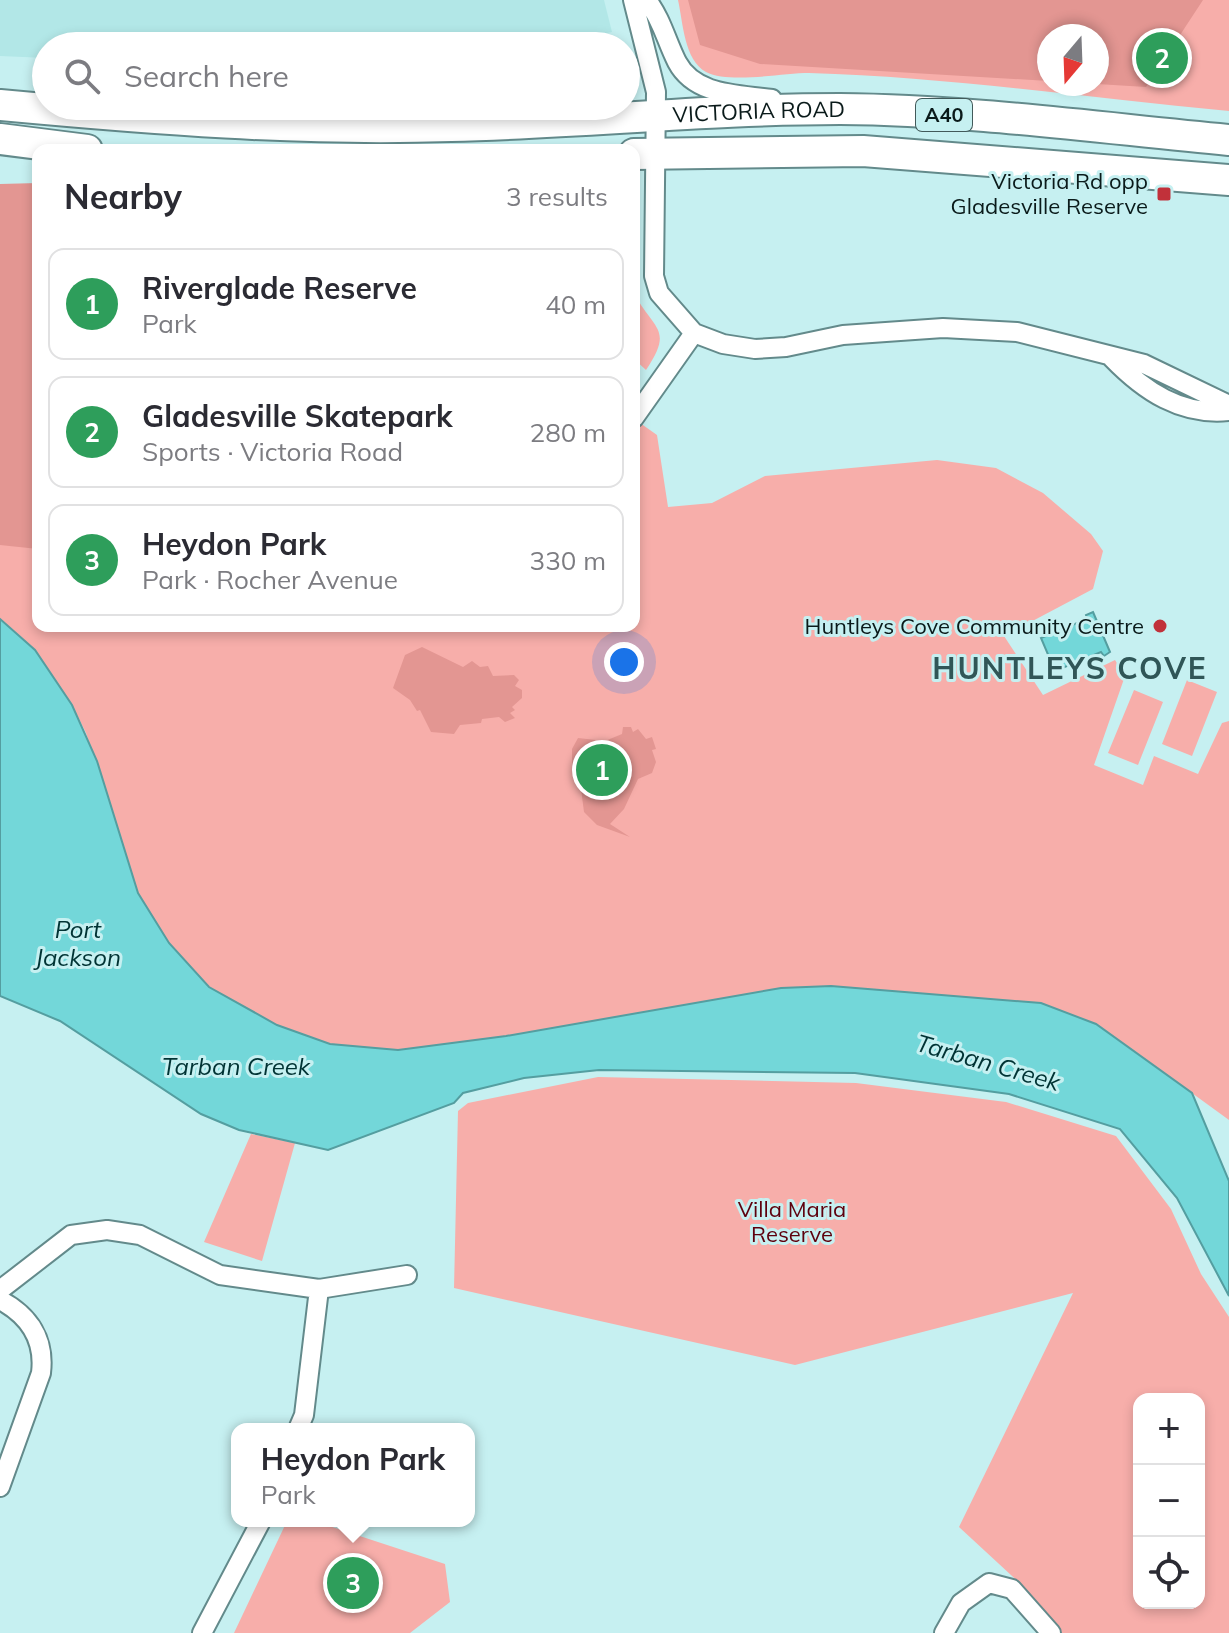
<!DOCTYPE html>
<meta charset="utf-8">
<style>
body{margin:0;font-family:Mulish,sans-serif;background:#f7f7f7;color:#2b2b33}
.controls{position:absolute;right:24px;bottom:24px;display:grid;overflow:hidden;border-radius:16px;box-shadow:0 4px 12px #0003}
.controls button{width:72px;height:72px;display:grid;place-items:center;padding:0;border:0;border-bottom:2px solid #e1e1e2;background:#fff;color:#2b2b33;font:40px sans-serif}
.compass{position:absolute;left:1037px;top:24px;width:72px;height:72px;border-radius:50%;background:#fff;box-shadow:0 4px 12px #0003;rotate:199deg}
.you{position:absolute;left:624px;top:662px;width:28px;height:28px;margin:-20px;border:6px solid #fff;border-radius:50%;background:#1a73e8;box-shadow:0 0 0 12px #1a73e833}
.badge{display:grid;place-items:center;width:52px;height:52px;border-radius:50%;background:#c1313a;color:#fff;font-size:26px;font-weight:700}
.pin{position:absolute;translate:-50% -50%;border:4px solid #fff;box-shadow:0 2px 8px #0006}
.popup{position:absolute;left:231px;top:1423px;width:244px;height:104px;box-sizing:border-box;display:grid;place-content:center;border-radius:16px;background:#fff;filter:drop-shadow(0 2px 6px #0005);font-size:26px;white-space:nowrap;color:#7c7c81}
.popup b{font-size:30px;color:#2b2b33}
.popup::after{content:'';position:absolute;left:50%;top:100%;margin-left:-16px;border:16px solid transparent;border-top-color:#fff}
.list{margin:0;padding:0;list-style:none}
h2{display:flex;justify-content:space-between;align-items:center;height:104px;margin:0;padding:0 32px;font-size:34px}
h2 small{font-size:26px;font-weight:400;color:#7c7c81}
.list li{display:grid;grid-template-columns:52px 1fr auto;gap:24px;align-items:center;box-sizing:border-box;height:112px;margin:0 16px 16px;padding:0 16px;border:2px solid #e1e1e2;border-radius:16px}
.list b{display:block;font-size:30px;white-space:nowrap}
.list p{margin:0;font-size:26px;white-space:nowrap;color:#7c7c81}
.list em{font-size:26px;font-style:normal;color:#7c7c81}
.icon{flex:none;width:44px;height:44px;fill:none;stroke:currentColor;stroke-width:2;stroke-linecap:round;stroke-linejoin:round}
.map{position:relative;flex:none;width:1229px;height:1633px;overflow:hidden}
.search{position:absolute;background:#fff;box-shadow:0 4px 12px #0003;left:32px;top:32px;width:608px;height:88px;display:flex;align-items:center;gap:20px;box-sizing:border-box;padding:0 28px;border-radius:44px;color:#7c7c81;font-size:30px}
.panel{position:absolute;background:#fff;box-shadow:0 4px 12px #0003;left:32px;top:144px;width:608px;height:488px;border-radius:16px}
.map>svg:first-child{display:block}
.built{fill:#b2e7e7}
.green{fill:#f7aeaa;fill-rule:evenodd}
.forest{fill:#e39692}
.water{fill:#73d7d9;stroke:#549ea0;stroke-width:2}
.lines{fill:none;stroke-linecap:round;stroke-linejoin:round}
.minor-casing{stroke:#638a8b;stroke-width:22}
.trunk-casing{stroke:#638a8b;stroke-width:34}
.minor{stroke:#fff;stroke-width:18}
.trunk{stroke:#fff;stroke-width:30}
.poi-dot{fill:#c1313a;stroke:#c6f0f1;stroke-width:3}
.labels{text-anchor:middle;stroke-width:6;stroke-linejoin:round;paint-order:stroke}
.shield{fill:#c6f0f1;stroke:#425a5a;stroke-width:2}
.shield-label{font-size:20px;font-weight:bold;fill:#0a1a1a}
.street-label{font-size:22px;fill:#0a1a1a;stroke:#c6f0f1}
.poi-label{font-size:22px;fill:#0a1a1a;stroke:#c6f0f1;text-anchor:end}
.park-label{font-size:22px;fill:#5e000d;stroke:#c6f0f1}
.water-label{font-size:24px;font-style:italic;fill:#003334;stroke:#c6f0f1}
.district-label{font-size:30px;font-weight:bold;letter-spacing:2px;fill:#305657;stroke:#c6f0f1}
</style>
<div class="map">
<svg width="1229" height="1633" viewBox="0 0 1229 1633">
<rect width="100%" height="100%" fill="#c6f0f1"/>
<!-- built -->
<path class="built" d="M 0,0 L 604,0 L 612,32 L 542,46 L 46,46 L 46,58 L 0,56 Z"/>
<!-- green -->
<path class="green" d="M 678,0 L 1229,0 L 1229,111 C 1090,98 949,77 809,73 C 781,73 730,84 706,72 C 684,60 683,22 678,0 ZM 1049,36 L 1097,36 L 1097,84 L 1049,84 Z
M 634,293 C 654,331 674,328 646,370 L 634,359 Z
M 640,423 L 657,435 L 668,507 L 712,503 L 765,476 L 937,460 L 996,468 L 1043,493 L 1091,534 L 1103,551 L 1093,589 L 1004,636 L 1043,695 L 1115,660 L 1125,676 L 1094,765 L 1143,785 L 1154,756 L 1198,774 L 1222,723 L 1229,721 L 1229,1120 L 1097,1024 L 1041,1003 L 831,986 L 781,988 L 506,1036 L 398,1050 L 330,1044 L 277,1025 L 209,987 L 169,943 L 138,893 L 86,733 L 72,705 L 35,650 L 0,619 L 0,492 L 38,453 L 38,626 L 561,626 L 591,632 L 592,626 L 634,626 L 634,431 Z
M 1187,680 L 1217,692 L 1192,756 L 1162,744 Z
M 1134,690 L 1163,702 L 1138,765 L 1108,753 Z
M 598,1077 L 856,1083 L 1006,1102 L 1116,1136 L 1171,1209 L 1201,1274 L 1229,1317 L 1229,1633 L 1061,1633 L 1024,1587 L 959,1527 L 1073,1293 L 795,1365 L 454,1288 L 458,1111 L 468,1103 ZM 1139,1399 L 1199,1399 L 1199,1603 L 1139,1603 Z
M 251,1134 L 295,1143 L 262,1261 L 204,1242 Z
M 287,1521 L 314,1521 L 445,1564 L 450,1602 L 410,1633 L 234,1633 Z"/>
<!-- forest -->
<path class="forest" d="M 688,0 L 1203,0 L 1146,87 L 1097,84 L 1097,36 L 1049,36 L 1049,81 L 760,64 L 700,45 Z
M 38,183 L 38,549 L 0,545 L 0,184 Z
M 422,647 L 463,667 L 472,661 L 480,667 L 488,666 L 493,676 L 514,675 L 519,680 L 515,686 L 522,690 L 522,698 L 512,707 L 515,710 L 510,713 L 515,718 L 505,722 L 499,717 L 482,719 L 481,723 L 460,725 L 454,734 L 431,732 L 420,710 L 417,711 L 410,700 L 393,688 L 405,655 Z
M 623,727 L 631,727 L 633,732 L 638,729 L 646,739 L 652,737 L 656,749 L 652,750 L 656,762 L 652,773 L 638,779 L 624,809 L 610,824 L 630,837 L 597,825 L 584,812 L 580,781 L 572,766 L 572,749 L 578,738 L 605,741 L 622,734 Z"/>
<!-- water -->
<path class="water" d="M 1093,612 L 1110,652 L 1104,656 L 1101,652 L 1055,671 L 1041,638 L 1087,619 L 1086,615 Z
M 0,619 L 35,650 L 72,705 L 97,761 L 138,893 L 169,943 L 209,987 L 277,1025 L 330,1044 L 398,1050 L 506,1036 L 781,988 L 831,986 L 1041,1003 L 1096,1024 L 1192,1093 L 1229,1181 L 1229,1296 L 1177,1198 L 1120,1129 L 1009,1094 L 855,1073 L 599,1070 L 524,1078 L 463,1093 L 454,1103 L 328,1150 L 239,1130 L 201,1114 L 60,1021 L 0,996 Z"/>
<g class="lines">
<defs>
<path id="minor" d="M 633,0 L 656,92 L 654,276 L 659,293 L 694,333 L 723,344 L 755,349 L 786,347 L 843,335 L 943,328 L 1017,332 L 1144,364 L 1229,405
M 647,0 C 662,20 666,40 677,62 C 695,96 738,94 772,99
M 1112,358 C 1144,391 1181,416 1229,411
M 634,418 L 694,333
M 0,1290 L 71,1235 L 107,1230 L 140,1235 L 220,1275 L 319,1289 L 407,1275
M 0,1300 C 30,1316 45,1340 41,1373 L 0,1487
M 298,1429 L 304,1415 L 319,1289
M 202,1633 L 261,1521
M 944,1633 L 961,1603 L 989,1583 L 1012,1589 L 1051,1633"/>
<g id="trunk">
<path id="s1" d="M 0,105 C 150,119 301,131 451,126 C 581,123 711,109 840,109 C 970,110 1100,128 1229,140"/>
<path d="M 0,139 L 87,150"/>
<path d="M 634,154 L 863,151 L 1229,180"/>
</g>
</defs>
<!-- minor casing -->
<use href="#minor" class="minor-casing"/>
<!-- trunk casing -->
<use href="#trunk" class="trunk-casing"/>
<!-- minor -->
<use href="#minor" class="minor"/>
<!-- trunk -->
<use href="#trunk" class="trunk"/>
</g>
<!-- markers -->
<g class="poi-dot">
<rect x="1156" y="186" width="16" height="16" rx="4"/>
<circle cx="1160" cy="626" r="8"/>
</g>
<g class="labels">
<!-- shield labels -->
<rect class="shield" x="916" y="99" width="56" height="32" rx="6"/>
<g class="shield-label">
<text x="944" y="122">A40</text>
</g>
<!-- street labels -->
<g class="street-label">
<text dy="8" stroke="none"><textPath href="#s1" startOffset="760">VICTORIA ROAD</textPath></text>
</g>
<!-- poi labels -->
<g class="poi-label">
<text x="1148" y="189">Victoria Rd opp<tspan x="1148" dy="25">Gladesville Reserve</tspan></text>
<text x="1144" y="634">Huntleys Cove Community Centre</text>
</g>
<!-- park labels -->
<g class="park-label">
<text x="792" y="1217">Villa Maria<tspan x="792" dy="25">Reserve</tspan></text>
</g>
<!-- water labels -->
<g class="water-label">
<text x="78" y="938">Port<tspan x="78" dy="28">Jackson</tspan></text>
<text transform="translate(988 1063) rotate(16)" y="8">Tarban Creek</text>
<text x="236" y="1075">Tarban Creek</text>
</g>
<!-- district labels -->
<g class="district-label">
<text x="1070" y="679">HUNTLEYS COVE</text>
</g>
</g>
</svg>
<div class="controls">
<button>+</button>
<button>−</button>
<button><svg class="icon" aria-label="locate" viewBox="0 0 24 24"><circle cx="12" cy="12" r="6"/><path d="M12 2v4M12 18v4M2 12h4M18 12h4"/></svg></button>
</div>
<svg class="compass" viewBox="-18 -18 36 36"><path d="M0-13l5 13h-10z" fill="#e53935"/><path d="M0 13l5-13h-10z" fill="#7c7c81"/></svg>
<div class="you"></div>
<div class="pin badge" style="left:602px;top:770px;background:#2e9e5b">1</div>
<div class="pin badge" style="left:1162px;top:58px;background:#2e9e5b">2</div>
<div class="pin badge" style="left:353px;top:1583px;background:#2e9e5b">3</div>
<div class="popup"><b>Heydon Park</b>Park</div>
<div class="search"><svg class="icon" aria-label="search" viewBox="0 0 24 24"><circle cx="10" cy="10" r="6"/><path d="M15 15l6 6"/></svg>Search here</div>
<section class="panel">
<h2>Nearby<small>3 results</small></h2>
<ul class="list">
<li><span class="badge" style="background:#2e9e5b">1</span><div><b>Riverglade Reserve</b><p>Park</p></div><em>40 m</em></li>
<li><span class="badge" style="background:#2e9e5b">2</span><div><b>Gladesville Skatepark</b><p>Sports · Victoria Road</p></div><em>280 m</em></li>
<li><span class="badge" style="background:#2e9e5b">3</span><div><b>Heydon Park</b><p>Park · Rocher Avenue</p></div><em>330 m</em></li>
</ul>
</section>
</div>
